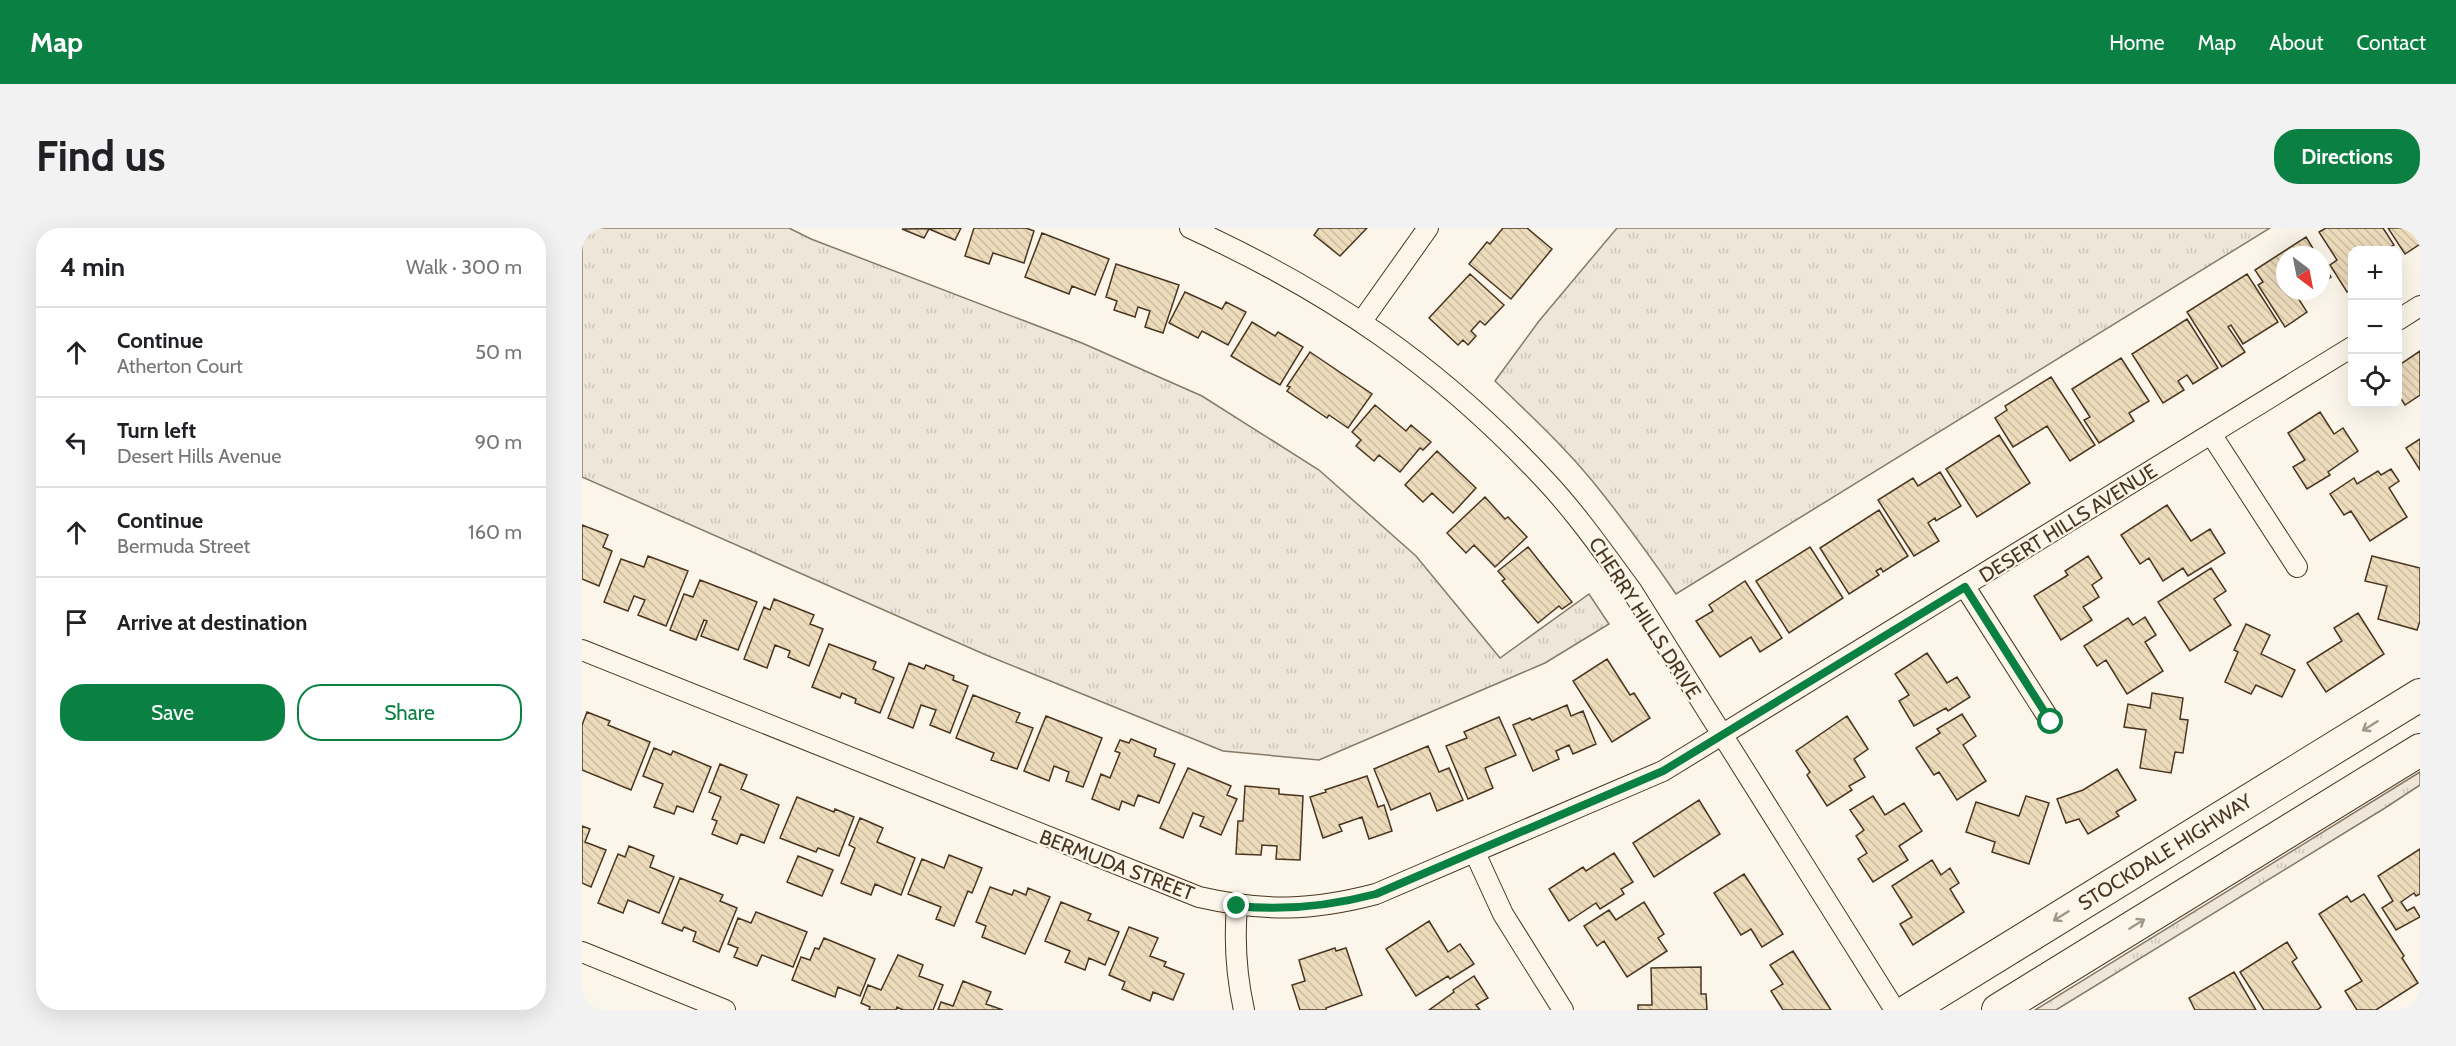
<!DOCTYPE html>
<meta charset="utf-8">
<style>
body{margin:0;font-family:Cabin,sans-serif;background:#f2f2f2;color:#202124}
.controls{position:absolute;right:18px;top:18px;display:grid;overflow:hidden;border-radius:12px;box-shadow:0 6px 24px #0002}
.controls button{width:54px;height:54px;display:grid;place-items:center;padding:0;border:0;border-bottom:2px solid #e0e0e0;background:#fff;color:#202124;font:30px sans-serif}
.compass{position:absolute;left:1694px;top:18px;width:54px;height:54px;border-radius:50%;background:#fff;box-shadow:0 6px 24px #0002;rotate:148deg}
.stop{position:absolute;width:18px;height:18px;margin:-14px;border:4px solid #0b8043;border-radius:50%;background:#fff}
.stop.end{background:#0b8043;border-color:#fff;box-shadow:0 2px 6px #0008}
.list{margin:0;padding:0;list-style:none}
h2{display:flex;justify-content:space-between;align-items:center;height:78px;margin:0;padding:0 24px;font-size:26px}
h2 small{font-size:20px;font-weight:400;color:#757577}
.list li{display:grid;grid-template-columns:39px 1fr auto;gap:18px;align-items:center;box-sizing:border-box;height:90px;padding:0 24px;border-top:2px solid #e0e0e0}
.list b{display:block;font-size:22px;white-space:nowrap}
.list p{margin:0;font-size:20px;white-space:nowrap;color:#757577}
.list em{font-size:20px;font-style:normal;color:#757577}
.actions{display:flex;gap:12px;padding:18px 24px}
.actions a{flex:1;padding:14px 0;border:2px solid #0b8043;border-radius:24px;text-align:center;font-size:21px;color:#0b8043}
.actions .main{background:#0b8043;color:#fff}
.icon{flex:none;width:33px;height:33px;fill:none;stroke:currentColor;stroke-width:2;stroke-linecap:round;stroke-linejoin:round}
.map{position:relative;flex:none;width:1838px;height:782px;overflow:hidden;border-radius:24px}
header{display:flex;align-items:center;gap:36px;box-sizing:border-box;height:84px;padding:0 30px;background:#0b8043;color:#fff}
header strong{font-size:28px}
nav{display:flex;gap:33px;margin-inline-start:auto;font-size:21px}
.intro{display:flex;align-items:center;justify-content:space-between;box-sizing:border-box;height:144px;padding:0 36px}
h1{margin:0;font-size:42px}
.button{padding:15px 27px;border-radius:24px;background:#0b8043;color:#fff;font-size:21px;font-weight:700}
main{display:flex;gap:36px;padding:0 36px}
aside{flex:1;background:#fff;border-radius:24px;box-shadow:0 6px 24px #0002}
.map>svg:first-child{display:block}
.grass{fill:url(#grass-tufts);stroke:#887966;stroke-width:1.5}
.building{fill:url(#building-back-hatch);stroke:#4a3520;stroke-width:1.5}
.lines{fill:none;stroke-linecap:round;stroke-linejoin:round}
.minor-casing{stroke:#4a3520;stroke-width:22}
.primary-casing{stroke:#4a3520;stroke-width:34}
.minor{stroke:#fbf6e9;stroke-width:20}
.primary{stroke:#fbf6e9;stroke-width:32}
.oneway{stroke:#a29684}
.route{stroke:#0b8043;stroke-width:8}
.labels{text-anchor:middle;stroke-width:4.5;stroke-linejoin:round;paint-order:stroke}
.street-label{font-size:20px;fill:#4a3520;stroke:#fbf6e9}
</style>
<header>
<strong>Map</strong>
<nav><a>Home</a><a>Map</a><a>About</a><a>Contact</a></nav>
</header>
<div class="intro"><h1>Find us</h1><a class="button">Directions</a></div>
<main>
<aside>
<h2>4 min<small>Walk · 300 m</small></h2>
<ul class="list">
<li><svg class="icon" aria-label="ahead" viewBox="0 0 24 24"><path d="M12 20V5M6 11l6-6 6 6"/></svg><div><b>Continue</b><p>Atherton Court</p></div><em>50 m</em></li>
<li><svg class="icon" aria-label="left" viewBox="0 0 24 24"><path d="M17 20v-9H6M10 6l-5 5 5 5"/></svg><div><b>Turn left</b><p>Desert Hills Avenue</p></div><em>90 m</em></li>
<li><svg class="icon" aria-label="ahead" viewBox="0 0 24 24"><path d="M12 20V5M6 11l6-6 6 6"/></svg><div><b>Continue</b><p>Bermuda Street</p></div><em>160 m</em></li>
<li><svg class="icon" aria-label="arrive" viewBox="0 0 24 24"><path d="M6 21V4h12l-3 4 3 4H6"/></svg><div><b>Arrive at destination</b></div></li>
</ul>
<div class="actions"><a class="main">Save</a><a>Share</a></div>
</aside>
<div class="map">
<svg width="1838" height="782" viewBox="0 0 1838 782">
<defs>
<pattern id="grass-tufts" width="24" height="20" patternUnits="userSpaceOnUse" patternTransform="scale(1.5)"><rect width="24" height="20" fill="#ede6d9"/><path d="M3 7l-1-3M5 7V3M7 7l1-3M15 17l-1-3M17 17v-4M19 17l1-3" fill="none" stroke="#cdc6ba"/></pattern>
<pattern id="building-back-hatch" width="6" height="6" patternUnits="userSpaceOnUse" patternTransform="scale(1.5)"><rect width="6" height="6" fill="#ecdcbc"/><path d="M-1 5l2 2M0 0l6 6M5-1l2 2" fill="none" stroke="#ccbda1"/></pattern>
</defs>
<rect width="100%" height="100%" fill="#fbf6e9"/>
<!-- grass -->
<path class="grass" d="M 0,0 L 207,0 L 229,11 L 500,115 L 620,168 L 737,242 L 834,328 L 918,430 L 1007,366 L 1027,396 L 963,435 L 737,532 L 641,523 L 404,427 L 0,249 Z
M 1035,0 L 1688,0 L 1094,366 C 1068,328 1041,291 1012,255 C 982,218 947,186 913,153 L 957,93 Z
M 1838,544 L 1838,557 L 1803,580 L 1474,782 L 1453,782 Z"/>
<!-- building -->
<path class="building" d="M 379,0 L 373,12 L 347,1 L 342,10 L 320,1 Z
M 392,0 L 444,0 L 452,3 L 442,35 L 411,25 L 407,36 L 383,28 Z
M 737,0 L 785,0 L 758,28 L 732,7 Z
M 921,0 L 945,0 L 970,21 L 929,71 L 887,36 L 905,14 L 908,16 Z
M 1744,0 L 1801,0 L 1812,17 L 1803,22 L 1770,22 L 1770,60 L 1765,64 L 1748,37 L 1755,32 L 1737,4 Z
M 1806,0 L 1838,0 L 1838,16 L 1823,26 Z
M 460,5 L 527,31 L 513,67 L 490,58 L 487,66 L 443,49 Z
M 1724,9 L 1735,27 L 1703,27 L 1703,63 L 1728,63 L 1716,70 L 1725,84 L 1703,99 L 1676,57 L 1681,54 L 1673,42 Z
M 1739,33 L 1749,49 L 1739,56 Z
M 534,36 L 597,57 L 581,105 L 563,99 L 568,83 L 556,79 L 553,89 L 532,82 L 535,73 L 524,69 Z
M 888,46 L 922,77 L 903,97 L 898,93 L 889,103 L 894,108 L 886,117 L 881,112 L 876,117 L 847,90 Z
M 1665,46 L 1696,94 L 1661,116 L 1649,97 L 1646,99 L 1663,124 L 1640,139 L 1605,84 Z
M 603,64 L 640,81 L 644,74 L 664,84 L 646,117 L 620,103 L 616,110 L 587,95 Z
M 1605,91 L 1636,140 L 1611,156 L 1605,147 L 1596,153 L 1602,162 L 1581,175 L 1550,126 Z
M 670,94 L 693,108 L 696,104 L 721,119 L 698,157 L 649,128 Z
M 1838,123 L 1838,167 L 1823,177 L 1816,166 L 1816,138 Z
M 728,124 L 790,166 L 766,200 L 747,187 L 745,190 L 705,163 L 708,159 L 705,158 Z
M 1539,130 L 1567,173 L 1547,185 L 1552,193 L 1517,215 L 1502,192 L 1508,189 L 1490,161 Z
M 1469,149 L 1513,217 L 1488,233 L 1465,198 L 1431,219 L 1413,190 L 1425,182 L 1423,178 Z
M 793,177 L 824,203 L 829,197 L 849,214 L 841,222 L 838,220 L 818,244 L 797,227 L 792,233 L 774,218 L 779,212 L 770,204 Z
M 1738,184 L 1752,206 L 1761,200 L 1776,223 L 1746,244 L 1748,247 L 1725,261 L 1711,239 L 1723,232 L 1706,205 Z
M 1417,207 L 1448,255 L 1395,289 L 1364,241 Z
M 1838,211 L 1838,242 L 1824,220 Z
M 855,223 L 894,260 L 871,285 L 850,265 L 841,274 L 823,257 Z
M 1809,241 L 1817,253 L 1807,260 L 1825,289 L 1788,313 L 1769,283 L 1762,287 L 1748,266 L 1772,250 L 1775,256 L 1796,243 L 1799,247 Z
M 1358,244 L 1379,278 L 1354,293 L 1353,290 L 1346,295 L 1357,313 L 1332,328 L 1296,272 L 1331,250 L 1336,258 Z
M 903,269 L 923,291 L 926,289 L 945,309 L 913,339 L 892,317 L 884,325 L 865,305 Z
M 1585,277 L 1609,313 L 1628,301 L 1643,325 L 1606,348 L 1601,340 L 1581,353 L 1567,330 L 1558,336 L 1539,307 Z
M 1297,282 L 1326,328 L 1301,344 L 1299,340 L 1294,343 L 1297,347 L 1267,366 L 1238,320 Z
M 0,297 L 26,307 L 21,319 L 30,323 L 17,358 L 0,351 Z
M 946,319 L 990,374 L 980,381 L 977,378 L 956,395 L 920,353 L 923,351 L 916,343 Z
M 1228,319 L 1261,370 L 1207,405 L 1174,353 Z
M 66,328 L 106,343 L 84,398 L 56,387 L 63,372 L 52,368 L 46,383 L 22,374 L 39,331 L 62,339 Z
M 1506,328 L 1520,350 L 1510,357 L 1517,369 L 1501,379 L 1510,392 L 1479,412 L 1452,368 L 1486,347 L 1483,343 Z
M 1790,328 L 1838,340 L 1838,393 L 1835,402 L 1796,391 L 1805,358 L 1783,353 Z
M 1629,340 L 1644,363 L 1632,371 L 1649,397 L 1608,423 L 1576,374 Z
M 118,352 L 175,374 L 156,422 L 119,408 L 125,393 L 122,392 L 114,412 L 88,402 L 102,366 L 111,369 Z
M 1163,353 L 1200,410 L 1178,424 L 1169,409 L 1138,429 L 1114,393 L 1131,383 L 1127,377 Z
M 192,371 L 232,387 L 228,396 L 241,401 L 227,438 L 206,429 L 208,423 L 193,417 L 185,440 L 162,431 L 182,379 L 188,382 Z
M 1776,385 L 1802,426 L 1744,464 L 1725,435 L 1760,413 L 1752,400 Z
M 1563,389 L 1574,407 L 1563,414 L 1581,443 L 1545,466 L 1524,432 L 1515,438 L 1502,418 L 1546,390 L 1551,397 Z
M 1664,396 L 1688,407 L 1679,426 L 1713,442 L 1700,469 L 1674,457 L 1669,466 L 1643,454 L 1656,424 L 1652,422 Z
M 247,416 L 294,434 L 291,441 L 312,450 L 298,485 L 273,475 L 274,471 L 260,465 L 258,470 L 230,459 Z
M 1345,425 L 1365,455 L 1375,449 L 1388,469 L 1366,483 L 1364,480 L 1332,498 L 1317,473 L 1327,467 L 1313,446 Z
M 1025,431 L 1048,467 L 1052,465 L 1068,490 L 1030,514 L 991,453 Z
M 327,435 L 342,441 L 344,437 L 372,448 L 371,452 L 386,458 L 368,505 L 348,497 L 354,482 L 339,477 L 331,500 L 306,490 Z
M 1570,465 L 1601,470 L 1598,491 L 1606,492 L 1601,525 L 1593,524 L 1589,545 L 1558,540 L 1564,502 L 1542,499 L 1546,476 L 1568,480 Z
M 391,467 L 438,485 L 434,494 L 451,500 L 435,541 L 409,532 L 412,525 L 374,510 Z
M 985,477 L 989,488 L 1001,483 L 1014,516 L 991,526 L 987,517 L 974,523 L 977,531 L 951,543 L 931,497 L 948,490 L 950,492 Z
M 5,484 L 28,493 L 26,497 L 68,514 L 49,562 L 0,542 L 0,497 Z
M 1380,486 L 1394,508 L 1381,517 L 1404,553 L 1375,572 L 1357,544 L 1352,547 L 1334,520 L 1358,505 L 1355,501 Z
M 464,488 L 520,510 L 501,559 L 484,553 L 487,544 L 472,538 L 467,553 L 442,543 Z
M 1265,488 L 1286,521 L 1272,531 L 1283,549 L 1267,558 L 1270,562 L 1245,578 L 1225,547 L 1228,544 L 1214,523 Z
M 917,489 L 934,527 L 903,540 L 911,560 L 886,571 L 864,518 L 885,510 L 882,504 Z
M 549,511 L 574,521 L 572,528 L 593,536 L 577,575 L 556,567 L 552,578 L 540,573 L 537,582 L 510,571 L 519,546 L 528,550 L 538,525 L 533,523 L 538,512 L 547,515 Z
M 846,518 L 857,544 L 867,540 L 881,572 L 855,583 L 848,565 L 809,582 L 792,541 Z
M 72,520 L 89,527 L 91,523 L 129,539 L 111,584 L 95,578 L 92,586 L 72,579 L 81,556 L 61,548 Z
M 138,536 L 165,547 L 159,561 L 197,577 L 182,615 L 159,606 L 155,616 L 130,606 L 135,593 L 130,591 L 139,569 L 127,564 Z
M 606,540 L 649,558 L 645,567 L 655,571 L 639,607 L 618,598 L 622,589 L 611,585 L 601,610 L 578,600 Z
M 1535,541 L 1554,572 L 1534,584 L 1537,588 L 1506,606 L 1497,591 L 1484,595 L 1475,571 L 1501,562 Z
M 785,548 L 796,579 L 802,577 L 810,603 L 787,611 L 780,589 L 757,597 L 760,603 L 741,610 L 728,569 L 744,564 L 743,562 Z
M 663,558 L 697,561 L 697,566 L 721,568 L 718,632 L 694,631 L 695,618 L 680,617 L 679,627 L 654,626 L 656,593 L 661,593 Z
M 1291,568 L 1303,587 L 1322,575 L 1340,603 L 1317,618 L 1326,632 L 1291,654 L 1276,631 L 1285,625 L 1274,608 L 1282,602 L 1268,582 Z
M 1444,568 L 1467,575 L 1447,636 L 1410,624 L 1413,614 L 1384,604 L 1394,574 L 1437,588 Z
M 215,569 L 252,584 L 253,581 L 272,589 L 257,628 L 236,620 L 234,624 L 198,610 Z
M 1117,572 L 1138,606 L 1072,649 L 1051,615 Z
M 278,590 L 301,600 L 295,614 L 333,630 L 319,667 L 293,656 L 289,667 L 259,655 L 273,620 L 267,617 Z
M 0,598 L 8,601 L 3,614 L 24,622 L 9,659 L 0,655 Z
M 47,618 L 72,628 L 68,639 L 92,649 L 77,685 L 46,672 L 41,685 L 16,675 L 36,626 L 43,629 Z
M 1838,621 L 1838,666 L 1834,668 L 1832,665 L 1819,674 L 1825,683 L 1832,679 L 1838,689 L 1814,702 L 1800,680 L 1811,673 L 1796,648 Z
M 1032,625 L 1051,654 L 1039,661 L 1042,666 L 1018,681 L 1014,675 L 987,693 L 967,661 L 1001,639 L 1004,643 Z
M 367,627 L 400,640 L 390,665 L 386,663 L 372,698 L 354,691 L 359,679 L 326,666 L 340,631 L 362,640 Z
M 216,628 L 251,642 L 240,668 L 205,654 Z
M 1350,632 L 1359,647 L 1368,640 L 1377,655 L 1368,661 L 1382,684 L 1331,717 L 1318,696 L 1330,689 L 1310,658 Z
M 1162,646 L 1201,706 L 1180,719 L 1169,701 L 1159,707 L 1132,665 Z
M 98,650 L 141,667 L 138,673 L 155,680 L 137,724 L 111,713 L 114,704 L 102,699 L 100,703 L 80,695 Z
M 408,659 L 430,667 L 432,662 L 444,667 L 446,660 L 468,669 L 443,726 L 400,709 L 404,698 L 394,694 Z
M 1782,666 L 1822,728 L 1820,730 L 1836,755 L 1794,782 L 1775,782 L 1763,763 L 1780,753 L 1737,686 L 1765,668 L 1769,674 Z
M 479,674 L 509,686 L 506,692 L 537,704 L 523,737 L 507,730 L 503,742 L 483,734 L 488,723 L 463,713 Z
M 1062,674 L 1082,706 L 1076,710 L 1085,723 L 1045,749 L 1022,713 L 1015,718 L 1002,698 L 1027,682 L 1034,692 Z
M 174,684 L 225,704 L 211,739 L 180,727 L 175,738 L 152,729 L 156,720 L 146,716 L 156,690 L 169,695 Z
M 847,693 L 866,724 L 878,716 L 892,736 L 868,751 L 866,748 L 834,768 L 804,721 Z
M 547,699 L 576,710 L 568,728 L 584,734 L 582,738 L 602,746 L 591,772 L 571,764 L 568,773 L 540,761 L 543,754 L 527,747 Z
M 242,710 L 293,731 L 278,768 L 256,759 L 253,769 L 210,752 L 219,729 L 228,732 L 233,720 L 237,721 Z
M 1705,714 L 1715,730 L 1710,734 L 1739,779 L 1735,782 L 1682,782 L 1658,744 Z
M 753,720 L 754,723 L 764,720 L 780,767 L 744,780 L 744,782 L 718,782 L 710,757 L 723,753 L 717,732 Z
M 1211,723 L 1249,782 L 1201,782 L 1189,763 L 1201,756 L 1188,737 Z
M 316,727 L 341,737 L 337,748 L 361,757 L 351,782 L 321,782 L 315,779 L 314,782 L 287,782 L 288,779 L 279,775 L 286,757 L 299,762 Z
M 1119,739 L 1119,766 L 1124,766 L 1125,782 L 1056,782 L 1056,777 L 1070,777 L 1069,740 Z
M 1652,744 L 1674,782 L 1613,782 L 1607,770 Z
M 892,748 L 906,770 L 894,777 L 898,782 L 847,782 L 872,764 L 871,762 Z
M 381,753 L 409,764 L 404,776 L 421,782 L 356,782 L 359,774 L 371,778 Z"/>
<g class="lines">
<defs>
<path id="minor" d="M 608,0 C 748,64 857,138 963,252 C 995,286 1022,325 1050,363 L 1313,782
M 1816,92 L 1838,78
M 780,93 L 846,0
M 1629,206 L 1715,339
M 1383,359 L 1469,494
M 0,422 L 617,669 C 683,684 729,683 794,666 L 1081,543 L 1770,119
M 893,625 L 921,686 L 981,782
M 655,678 C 652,714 654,746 662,782
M 0,724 L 143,782"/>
<path id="primary" d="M 1327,782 L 1838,467
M 1416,782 L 1838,522"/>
</defs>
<!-- minor casing -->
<use href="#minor" class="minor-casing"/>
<!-- primary casing -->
<use href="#primary" class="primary-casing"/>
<!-- minor -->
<use href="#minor" class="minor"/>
<!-- primary -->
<use href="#primary" class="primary"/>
</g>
<!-- one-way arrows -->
<defs><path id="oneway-shaft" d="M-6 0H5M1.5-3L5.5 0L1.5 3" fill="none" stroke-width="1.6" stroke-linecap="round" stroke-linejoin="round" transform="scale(1.5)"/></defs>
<g class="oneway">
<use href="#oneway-shaft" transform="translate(1788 498) rotate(148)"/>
<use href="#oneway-shaft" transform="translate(1479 688) rotate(148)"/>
<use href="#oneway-shaft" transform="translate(1555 696) rotate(-32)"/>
</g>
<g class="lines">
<!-- route -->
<path class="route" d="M 655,678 C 703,683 748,678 794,666 L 1081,543 L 1383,359 L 1469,494"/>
</g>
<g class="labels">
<!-- street labels -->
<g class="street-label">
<text transform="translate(1486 295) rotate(-32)" y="7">DESERT HILLS AVENUE</text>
<text transform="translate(1063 390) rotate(57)" y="7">CHERRY HILLS DRIVE</text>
<text transform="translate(1583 624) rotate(-32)" y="7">STOCKDALE HIGHWAY</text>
<text transform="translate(535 637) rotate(21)" y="7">BERMUDA STREET</text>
</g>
</g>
</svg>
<div class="controls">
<button>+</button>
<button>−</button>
<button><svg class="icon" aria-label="locate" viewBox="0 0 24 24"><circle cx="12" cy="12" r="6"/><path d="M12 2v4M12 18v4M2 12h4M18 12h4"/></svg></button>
</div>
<svg class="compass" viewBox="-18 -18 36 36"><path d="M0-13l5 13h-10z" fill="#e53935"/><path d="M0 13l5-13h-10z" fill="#757577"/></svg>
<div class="stop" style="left:1469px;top:494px"></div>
<div class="stop end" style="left:655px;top:678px"></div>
</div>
</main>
